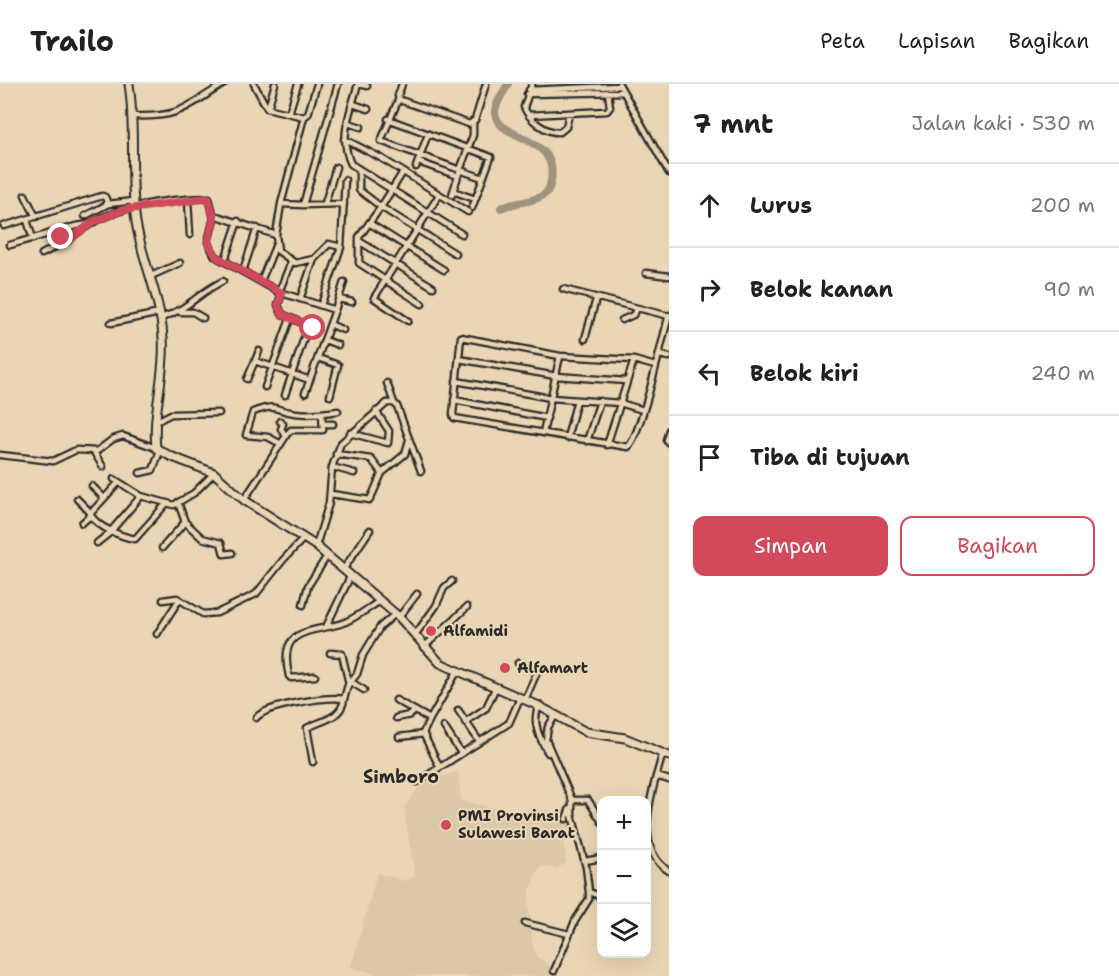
<!DOCTYPE html>
<html lang="id">
<meta charset="utf-8">
<style>
body{margin:0;font-family:"Shantell Sans",sans-serif;background:#f2f2f2;color:#202124}
.controls{position:absolute;right:18px;bottom:18px;display:grid;overflow:hidden;border-radius:12px;box-shadow:0 6px 24px #0002}
.controls button{width:54px;height:54px;display:grid;place-items:center;padding:0;border:0;border-bottom:2px solid #e0e0e0;background:#fff;color:#202124;font:30px sans-serif}
.stop{position:absolute;width:18px;height:18px;margin:-14px;border:4px solid #d1495b;border-radius:50%;background:#fff}
.stop.end{background:#d1495b;border-color:#fff;box-shadow:0 2px 6px #0008}
.list{margin:0;padding:0;list-style:none}
h2{display:flex;justify-content:space-between;align-items:center;height:78px;margin:0;padding:0 24px;font-size:26px}
h2 small{font-size:20px;font-weight:400;color:#757577}
.list li{display:grid;grid-template-columns:39px 1fr auto;gap:18px;align-items:center;box-sizing:border-box;height:84px;padding:0 24px;border-top:2px solid #e0e0e0}
.list b{display:block;font-size:22px;white-space:nowrap}
.list em{font-size:20px;font-style:normal;color:#757577}
.actions{display:flex;gap:12px;padding:18px 24px}
.actions a{flex:1;padding:14px 0;border:2px solid #d1495b;border-radius:12px;text-align:center;font-size:21px;color:#d1495b}
.actions .main{background:#d1495b;color:#fff}
.icon{flex:none;width:33px;height:33px;fill:none;stroke:currentColor;stroke-width:2;stroke-linecap:round;stroke-linejoin:round}
.map{position:relative;flex:none;width:669px;height:892px;overflow:hidden}
header{display:flex;align-items:center;gap:36px;box-sizing:border-box;height:84px;padding:0 30px;background:#fff;border-bottom:2px solid #e0e0e0}
header strong{font-size:28px}
nav{display:flex;gap:33px;margin-inline-start:auto;font-size:21px}
main{display:flex}
aside{flex:1;background:#fff}
.map>svg:first-child{display:block}
.built{fill:#dac8a9}
.lines{fill:none;stroke-linecap:round;stroke-linejoin:round}
.river{stroke:#9f937e;stroke-width:8}
.minor-casing{stroke:#2b2b2b;stroke-width:9}
.highway-casing{stroke:#2b2b2b;stroke-width:11}
.minor{stroke:#ead6b4;stroke-width:4.5}
.highway{stroke:#ead6b4;stroke-width:7}
.route{stroke:#d1495b;stroke-width:8}
.poi-dot{fill:#d1495b;stroke:#ead6b4;stroke-width:2}
.labels{text-anchor:middle;stroke-width:4.5;stroke-linejoin:round;paint-order:stroke}
.poi-label{font-size:15px;font-weight:bold;fill:#2b2b2b;stroke:#ead6b4;text-anchor:start}
.quarter-label{font-size:18px;font-weight:bold;fill:#2b2b2b;stroke:#ead6b4}
</style>
<header>
<strong>Trailo</strong>
<nav><a>Peta</a><a>Lapisan</a><a>Bagikan</a></nav>
</header>
<main>
<div class="map">
<svg width="669" height="892" viewBox="0 0 669 892">
<rect width="100%" height="100%" fill="#ead6b4"/>
<filter id="ink" filterUnits="userSpaceOnUse"><feTurbulence type="fractalNoise" baseFrequency=".0167" numOctaves="2"/><feDisplacementMap in="SourceGraphic" scale="12" xChannelSelector="R" yChannelSelector="G"/><feConvolveMatrix kernelMatrix="1 2 1 2 8 2 1 2 1" color-interpolation-filters="sRGB"/></filter>
<g filter="url(#ink)">
<!-- built -->
<path class="built" d="M 458,687 L 461,716 L 503,727 L 550,726 L 553,736 L 566,730 L 572,735 L 578,755 L 563,758 L 567,779 L 557,784 L 541,782 L 535,791 L 528,815 L 533,864 L 537,873 L 550,881 L 550,892 L 382,892 L 351,883 L 377,789 L 406,797 L 415,793 L 404,724 L 420,701 Z"/>
<g class="lines">
<!-- river -->
<path class="river" d="M 501,124 C 513,118 530,119 542,112 C 548,109 550,103 551,97 C 559,51 500,57 495,30 C 494,21 504,8 508,0"/>
<defs>
<path id="minor" d="M 254,0 L 267,24 L 304,33 L 308,30 L 317,0
M 358,0 C 351,26 338,54 351,80 L 462,150
M 359,0 L 367,2
M 402,0 L 398,12 L 400,16 L 469,40 L 475,36 L 486,0
M 532,0 L 524,23 C 529,36 546,49 560,48 L 566,43 L 569,30
M 619,0 L 669,89
M 529,6 L 619,2
M 527,10 L 623,8
M 399,14 L 381,57 L 460,86 L 473,51 L 473,38
M 353,20 L 368,25
M 268,24 L 275,0
M 289,29 L 298,0
M 529,31 L 607,27 L 610,23 L 608,8
M 131,32 C 181,34 184,24 224,0
M 388,35 L 491,73 L 472,124
M 348,39 L 361,43
M 344,55 L 381,74 L 468,128
M 418,78 L 458,92 L 460,86 L 483,94
M 416,83 L 428,50
M 359,85 L 359,106 L 381,123 L 359,153 L 359,179 L 422,220
M 403,88 L 381,123 L 456,170
M 453,107 L 475,115
M 25,111 L 36,133
M 452,111 L 458,92
M 188,116 L 190,151
M 325,119 L 336,83
M 281,120 L 304,33
M 303,121 L 344,120
M 214,131 L 276,151 L 281,120 L 303,121 L 338,0
M 85,132 L 108,120
M 27,136 L 33,155
M 369,139 L 444,186
M 4,142 L 102,112 L 105,113 L 108,120 L 134,117
M 49,151 L 68,157
M 276,151 L 278,167 L 295,179 L 314,175 L 329,160 L 341,163
M 359,157 L 433,203
M 10,161 L 76,142 L 90,140
M 42,170 C 61,161 76,148 94,138 C 126,120 172,115 209,114 L 214,134 L 208,158 L 215,172 L 279,208 L 335,226 L 344,198
M 225,176 L 238,137
M 243,187 L 257,144
M 646,189 L 669,192
M 151,192 L 180,179
M 261,197 L 276,160
M 563,205 L 669,232
M 279,208 L 291,178
M 282,209 L 278,221 L 282,230 L 313,244
M 300,215 L 314,175
M 339,215 L 352,218
M 321,221 L 341,163 L 345,96
M 180,228 L 193,228 L 203,234
M 161,234 C 189,225 198,209 223,197
M 622,236 L 633,231 L 637,225
M 408,237 L 374,214 L 439,111
M 111,239 L 160,229
M 330,240 L 343,246
M 585,255 L 596,215
M 325,256 L 338,261
M 659,271 L 669,273
M 318,274 L 338,281 L 330,312
M 459,275 L 556,292 L 627,297
M 255,277 L 259,267
M 655,282 L 634,276 L 560,272 L 461,253 L 453,330 L 454,334 L 628,363 C 642,349 662,255 669,231
M 247,295 L 255,277 L 310,296
M 456,297 L 551,314 L 620,319 L 643,326
M 387,299 L 394,319
M 265,303 L 290,235
M 305,309 L 335,226
M 285,311 L 304,254
M 454,316 L 547,334
M 155,338 L 171,330 L 219,329
M 323,340 L 333,340
M 669,346 L 666,356 L 669,359
M 350,349 L 388,359 L 389,347 L 376,327
M 543,349 L 560,272
M 287,350 L 291,346 L 323,346 L 322,329
M 567,354 L 577,316
M 587,357 L 600,317
M 281,360 L 268,353 L 246,351 L 253,328 C 278,319 273,326 295,329 C 309,331 324,329 338,327
M 607,361 L 634,276
M 94,368 L 103,383
M 0,371 L 53,377 L 76,366 L 97,367 L 113,355 L 123,352 L 156,364
M 332,383 L 354,389
M 140,389 L 153,386 L 160,367
M 382,389 L 405,370 L 409,356
M 114,395 L 141,412
M 119,398 L 90,430 C 98,444 120,452 135,455 L 166,420
M 92,402 L 104,414
M 331,410 L 370,416 L 382,389 L 371,375 L 336,370
M 77,415 L 91,429
M 244,416 L 286,352 L 281,345 L 283,340 L 280,337
M 185,438 L 202,454 L 221,459 L 224,470 L 232,469
M 82,439 L 90,432
M 111,447 L 141,412 L 174,421 L 194,409 L 214,389
M 97,459 L 112,447
M 316,462 L 329,419 L 332,383 L 341,359 L 387,319 L 394,319 L 397,322 L 421,387
M 162,464 L 185,438 L 178,418
M 343,486 L 370,446
M 163,516 L 177,514 L 203,530 L 217,529 L 256,510 L 283,476 L 304,454
M 303,521 L 308,502 L 327,472
M 399,533 L 417,510
M 327,541 L 350,493
M 157,550 L 179,516
M 415,551 L 436,522 L 444,504 L 452,497
M 424,563 L 467,523
M 330,569 L 342,570 L 349,600
M 518,579 L 537,588 L 525,616
M 315,592 L 291,594 L 289,592 C 278,545 306,549 340,540 C 354,536 368,524 380,517
M 351,598 L 364,606
M 396,616 L 430,635 L 457,588
M 539,622 C 531,638 540,655 548,669
M 458,626 L 479,657
M 256,634 C 266,621 328,612 344,615 L 348,601 L 357,590 L 363,571 L 380,543 L 395,530
M 396,634 L 410,631 L 415,627
M 430,635 L 423,649 L 439,682
M 465,638 L 486,624 L 496,603
M 444,643 L 461,669
M 399,653 L 424,650
M 662,672 C 653,704 631,764 669,787
M 313,678 L 307,644 C 319,637 342,635 344,615
M 656,692 L 669,696
M 417,698 L 509,639 L 520,614
M 572,716 L 588,716 L 602,738
M 566,735 L 570,724
M 585,777 L 602,774
M 589,808 L 602,813
M 525,839 L 569,850
M 554,887 L 575,837 L 589,815 L 589,808 L 586,783 L 572,731 L 572,716 L 546,656 L 548,643 L 555,632"/>
<path id="highway" d="M 129,0 C 136,45 129,92 136,138 C 142,177 161,214 163,254 C 166,291 152,327 156,364 L 170,372 L 214,389 L 244,416 L 316,462 L 399,533 L 440,579 L 539,622 L 586,648 L 625,654 L 669,672"/>
</defs>
<!-- minor casing -->
<use href="#minor" class="minor-casing"/>
<!-- highway casing -->
<use href="#highway" class="highway-casing"/>
<!-- minor -->
<use href="#minor" class="minor"/>
<!-- highway -->
<use href="#highway" class="highway"/>
</g>
</g>
<g class="lines" filter="url(#ink)">
<!-- route -->
<path class="route" d="M 61,153 L 68,157 L 93,138 L 123,126 L 208,114 L 214,134 L 208,158 L 217,173 L 282,209 L 278,221 L 282,230 L 313,244"/>
</g>
<!-- markers -->
<g class="poi-dot">
<circle cx="431" cy="547" r="6"/>
<circle cx="505" cy="584" r="6"/>
<circle cx="446" cy="741" r="6"/>
</g>
<g class="labels">
<!-- poi labels -->
<g class="poi-label">
<text x="443" y="552">Alfamidi</text>
<text x="517" y="589">Alfamart</text>
<text x="458" y="737">PMI Provinsi<tspan x="458" dy="17">Sulawesi Barat</tspan></text>
</g>
<!-- quarter labels -->
<g class="quarter-label">
<text x="401" y="699">Simboro</text>
</g>
</g>
</svg>
<div class="controls">
<button>+</button>
<button>−</button>
<button><svg class="icon" aria-label="layers" viewBox="0 0 24 24"><path d="M12 4l9 5-9 5-9-5zM3 14l9 5 9-5"/></svg></button>
</div>
<div class="stop" style="left:313px;top:244px"></div>
<div class="stop end" style="left:61px;top:153px"></div>
</div>
<aside>
<h2>7 mnt<small>Jalan kaki · 530 m</small></h2>
<ul class="list">
<li><svg class="icon" aria-label="ahead" viewBox="0 0 24 24"><path d="M12 20V5M6 11l6-6 6 6"/></svg><div><b>Lurus</b></div><em>200 m</em></li>
<li><svg class="icon" aria-label="right" viewBox="0 0 24 24"><path d="M7 20v-9h11M14 6l5 5-5 5"/></svg><div><b>Belok kanan</b></div><em>90 m</em></li>
<li><svg class="icon" aria-label="left" viewBox="0 0 24 24"><path d="M17 20v-9H6M10 6l-5 5 5 5"/></svg><div><b>Belok kiri</b></div><em>240 m</em></li>
<li><svg class="icon" aria-label="arrive" viewBox="0 0 24 24"><path d="M6 21V4h12l-3 4 3 4H6"/></svg><div><b>Tiba di tujuan</b></div></li>
</ul>
<div class="actions"><a class="main">Simpan</a><a>Bagikan</a></div>
</aside>
</main>
